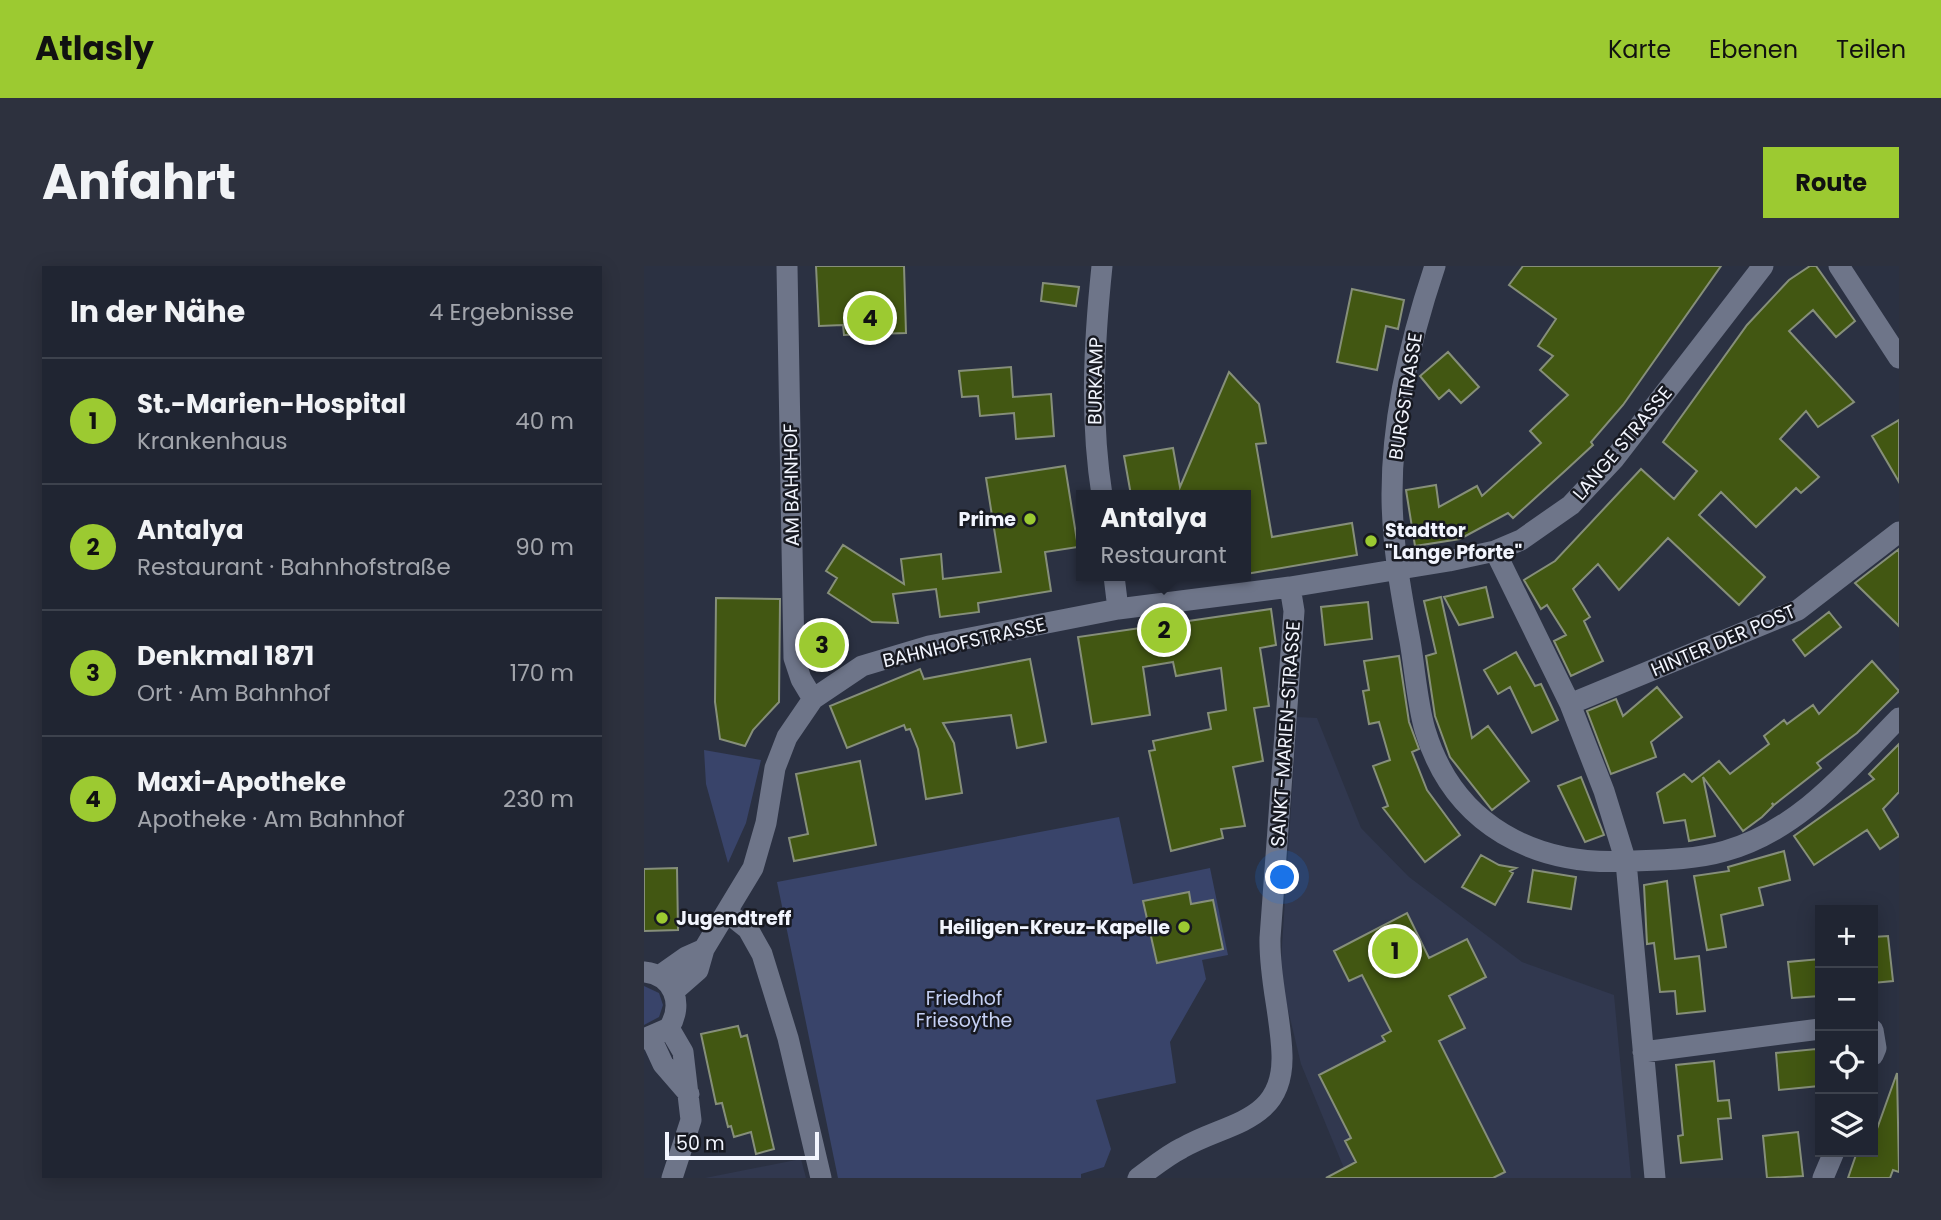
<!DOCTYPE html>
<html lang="de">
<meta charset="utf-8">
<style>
body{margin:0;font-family:Poppins,sans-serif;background:#2d313e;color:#f1f3f6}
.controls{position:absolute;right:21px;bottom:21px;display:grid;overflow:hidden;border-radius:0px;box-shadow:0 4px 18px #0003}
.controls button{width:63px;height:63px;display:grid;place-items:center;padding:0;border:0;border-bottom:2px solid #3d424d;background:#202532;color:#f1f3f6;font:35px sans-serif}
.scale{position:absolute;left:21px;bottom:18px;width:154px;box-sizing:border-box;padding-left:7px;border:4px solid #f2f5fe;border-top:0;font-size:19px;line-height:24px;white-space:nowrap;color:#f2f5fe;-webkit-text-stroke:5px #171921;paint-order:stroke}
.you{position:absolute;left:639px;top:612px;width:24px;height:24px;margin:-18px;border:5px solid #fff;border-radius:50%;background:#1a73e8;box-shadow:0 0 0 10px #1a73e833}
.badge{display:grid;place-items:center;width:46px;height:46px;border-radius:50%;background:#9cca31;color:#111;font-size:23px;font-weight:700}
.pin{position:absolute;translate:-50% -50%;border:4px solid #fff;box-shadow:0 2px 7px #0006}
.popup{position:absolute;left:432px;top:224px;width:175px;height:91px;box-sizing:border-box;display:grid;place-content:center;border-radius:0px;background:#202532;filter:drop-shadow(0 2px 5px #0005);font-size:23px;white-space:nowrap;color:#a2a5ac}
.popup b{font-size:26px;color:#f1f3f6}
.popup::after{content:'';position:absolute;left:50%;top:100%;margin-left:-14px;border:14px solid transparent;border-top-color:#202532}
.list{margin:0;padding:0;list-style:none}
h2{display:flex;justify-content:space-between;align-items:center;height:91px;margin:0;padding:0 28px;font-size:30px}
h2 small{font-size:23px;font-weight:400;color:#a2a5ac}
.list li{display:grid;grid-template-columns:46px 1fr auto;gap:21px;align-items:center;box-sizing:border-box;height:126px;padding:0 28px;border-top:2px solid #3d424d}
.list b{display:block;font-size:26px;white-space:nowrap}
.list p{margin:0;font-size:23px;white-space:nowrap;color:#a2a5ac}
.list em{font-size:23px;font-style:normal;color:#a2a5ac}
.icon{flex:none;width:38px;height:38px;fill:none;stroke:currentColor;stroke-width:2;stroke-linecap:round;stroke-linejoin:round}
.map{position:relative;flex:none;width:1255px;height:912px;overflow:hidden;border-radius:0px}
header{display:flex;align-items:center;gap:42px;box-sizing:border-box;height:98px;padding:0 35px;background:#9cca31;color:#111}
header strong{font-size:33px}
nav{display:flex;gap:38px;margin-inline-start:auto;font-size:24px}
.intro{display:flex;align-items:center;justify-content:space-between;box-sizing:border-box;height:168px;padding:0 42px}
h1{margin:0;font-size:49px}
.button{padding:18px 32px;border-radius:0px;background:#9cca31;color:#111;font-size:24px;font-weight:700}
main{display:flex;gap:42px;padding:0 42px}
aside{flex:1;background:#202532;border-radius:0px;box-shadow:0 4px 18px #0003}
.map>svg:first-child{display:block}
.built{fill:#31384f}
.green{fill:#39446a}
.building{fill:#425712;stroke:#868f7a;stroke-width:2}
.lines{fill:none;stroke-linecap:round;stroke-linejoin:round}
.minor{stroke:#6e7589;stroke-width:21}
.poi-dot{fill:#9cca31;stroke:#171921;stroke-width:2.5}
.labels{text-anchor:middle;stroke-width:5;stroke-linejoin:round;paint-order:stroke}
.street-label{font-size:19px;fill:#f2f5fe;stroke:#171921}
.poi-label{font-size:19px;font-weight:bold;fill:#f2f5fe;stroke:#171921;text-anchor:end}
.park-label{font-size:19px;fill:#c6d1f4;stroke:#171921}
</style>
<header>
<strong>Atlasly</strong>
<nav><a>Karte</a><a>Ebenen</a><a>Teilen</a></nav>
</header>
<div class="intro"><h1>Anfahrt</h1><a class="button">Route</a></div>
<main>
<aside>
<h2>In der Nähe<small>4 Ergebnisse</small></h2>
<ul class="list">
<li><span class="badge">1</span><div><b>St.-Marien-Hospital</b><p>Krankenhaus</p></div><em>40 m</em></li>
<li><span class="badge">2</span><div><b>Antalya</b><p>Restaurant · Bahnhofstraße</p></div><em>90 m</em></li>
<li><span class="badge">3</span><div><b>Denkmal 1871</b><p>Ort · Am Bahnhof</p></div><em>170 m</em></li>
<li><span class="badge">4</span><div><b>Maxi-Apotheke</b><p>Apotheke · Am Bahnhof</p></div><em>230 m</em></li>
</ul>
</aside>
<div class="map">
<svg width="1255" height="912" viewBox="0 0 1255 912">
<rect width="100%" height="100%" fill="#2b3142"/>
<!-- built -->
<path class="built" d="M 653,451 L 673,452 L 717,562 L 765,611 L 878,696 L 970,729 L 987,912 L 704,912 L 657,798 L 636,710 Z
M 157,893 L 162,912 L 61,912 Z"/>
<!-- green -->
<path class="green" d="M 60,484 L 117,494 L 102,557 L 84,597 L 62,518 Z
M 475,551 L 489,618 L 566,602 L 584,689 L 558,694 L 562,713 L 526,776 L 532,817 L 452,834 L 467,883 L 460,901 L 437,908 L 437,912 L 194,912 L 133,616 Z
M 0,720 L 15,727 L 19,739 L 15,751 L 0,759 Z"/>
<!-- building -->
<path class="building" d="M 172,0 L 260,0 L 262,67 L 200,69 L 199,59 L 175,60 Z
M 879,0 L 1077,0 L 979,139 L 947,176 L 949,179 L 922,204 L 869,252 L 864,247 L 816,273 L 771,280 L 762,224 L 792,219 L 795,241 L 833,220 L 838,230 L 897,177 L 886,165 L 924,129 L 896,104 L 909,90 L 894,80 L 912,53 L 865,19 Z
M 1166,0 L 1172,0 L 1211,55 L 1192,71 L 1169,44 L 1145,65 L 1210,136 L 1174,161 L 1162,145 L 1136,173 L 1175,211 L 1157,227 L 1152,222 L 1112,261 L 1077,226 L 1055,249 L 1121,311 L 1095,339 L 1024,272 L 975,324 L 954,298 L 929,323 L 946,351 L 940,355 L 959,395 L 927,410 L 910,375 L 922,369 L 903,339 L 897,343 L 880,314 L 911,295 L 997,203 L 1030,233 L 1053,205 L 1019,176 L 1103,59 L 1145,14 Z
M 399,17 L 435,21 L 432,40 L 397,35 Z
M 708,23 L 760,34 L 754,63 L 742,60 L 733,104 L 693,96 Z
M 804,86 L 835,121 L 817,137 L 805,124 L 795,133 L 776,110 Z
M 367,101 L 369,131 L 407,128 L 410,170 L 372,173 L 370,147 L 336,150 L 334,130 L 318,131 L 315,105 Z
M 585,106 L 615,138 L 622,177 L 612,178 L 628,271 L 708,257 L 713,289 L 602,308 L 602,229 L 487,229 L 480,190 L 529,182 L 536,221 Z
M 1255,154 L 1255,216 L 1228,170 Z
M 421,200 L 434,281 L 401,286 L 407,325 L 334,337 L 335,346 L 296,351 L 292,323 L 249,328 L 254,357 L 228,356 L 184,327 L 193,312 L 182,305 L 199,279 L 260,318 L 257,293 L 297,288 L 299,313 L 357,306 L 342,212 Z
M 1255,283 L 1255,360 L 1211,317 Z
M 842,321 L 849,351 L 815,359 L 800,331 Z
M 797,331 L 828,472 L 844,460 L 885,515 L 848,544 L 806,491 L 791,450 L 782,390 L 792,387 L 780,335 Z
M 72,332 L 136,333 L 135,436 L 109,464 L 101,480 L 76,473 L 71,436 Z
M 724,336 L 728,373 L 681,379 L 677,341 Z
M 627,343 L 632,379 L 616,382 L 625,440 L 610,442 L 619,495 L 589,501 L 601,560 L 577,563 L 579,572 L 527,585 L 505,485 L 511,484 L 509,475 L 567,463 L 564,447 L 582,444 L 577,402 L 532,410 L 529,396 L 499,401 L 506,449 L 448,458 L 434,371 Z
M 1185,346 L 1197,361 L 1161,390 L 1149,374 Z
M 872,386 L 891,420 L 897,418 L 914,454 L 888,467 L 866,421 L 854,428 L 840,404 Z
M 755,390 L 765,456 L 775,483 L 768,486 L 783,524 L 816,569 L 781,596 L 739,542 L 744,540 L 729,500 L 746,494 L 735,456 L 725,458 L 719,425 L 725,424 L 720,395 Z
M 386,393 L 402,476 L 373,482 L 367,449 L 299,457 L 310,477 L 318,527 L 282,533 L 274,483 L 266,463 L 262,464 L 260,459 L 203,482 L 186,440 L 276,403 L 280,413 Z
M 1228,395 L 1255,425 L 1213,467 L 1173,497 L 1177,502 L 1130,539 L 1128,537 L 1129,540 L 1118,551 L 1099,565 L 1059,511 L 1071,570 L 1045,575 L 1041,554 L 1020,557 L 1013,527 L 1040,508 L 1048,516 L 1075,495 L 1086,508 L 1125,478 L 1120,470 L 1140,454 L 1143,458 L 1169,439 L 1175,448 Z
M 1013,421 L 1038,451 L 1007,476 L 1012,491 L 967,508 L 943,445 L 972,433 L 979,450 Z
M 1255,478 L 1255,526 L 1239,543 L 1255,570 L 1236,583 L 1223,564 L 1170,599 L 1150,570 L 1230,513 L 1225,508 Z
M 216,495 L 232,579 L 150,595 L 145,572 L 164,568 L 152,508 Z
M 937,511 L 960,569 L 941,576 L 914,520 Z
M 1140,585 L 1146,614 L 1115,622 L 1119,639 L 1077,649 L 1082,681 L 1063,684 L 1050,610 L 1085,605 L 1084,601 Z
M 837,589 L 855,599 L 872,602 L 866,605 L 869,607 L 851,639 L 818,621 Z
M 33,602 L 34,664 L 0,665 L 0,603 Z
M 889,604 L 932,611 L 927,643 L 884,636 Z
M 1023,615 L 1031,693 L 1055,690 L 1061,745 L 1033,748 L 1031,725 L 1016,726 L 1010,677 L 1003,678 L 1000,619 Z
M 545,626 L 547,638 L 569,634 L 579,683 L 513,697 L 499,635 Z
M 763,647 L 785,692 L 823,673 L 842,711 L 805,730 L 821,762 L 795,775 L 861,906 L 849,912 L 682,912 L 712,896 L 701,875 L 707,872 L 675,809 L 741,775 L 738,770 L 747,765 L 718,709 L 705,715 L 690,685 Z
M 1244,670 L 1249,715 L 1229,717 L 1229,671 Z
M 1176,693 L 1176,730 L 1148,732 L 1144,696 Z
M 94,760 L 97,771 L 103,769 L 130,883 L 112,888 L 107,866 L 90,871 L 87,860 L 84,861 L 78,837 L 72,838 L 57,768 Z
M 1172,783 L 1175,820 L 1135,824 L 1132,787 Z
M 1070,795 L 1074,835 L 1085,834 L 1087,852 L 1074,853 L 1078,893 L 1037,897 L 1034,870 L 1039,869 L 1032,799 Z
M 1253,807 L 1255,906 L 1249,904 L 1246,912 L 1204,912 L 1213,886 L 1229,886 L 1229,874 Z
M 1154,866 L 1159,910 L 1123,912 L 1119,870 Z"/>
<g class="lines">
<!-- minor -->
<path class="minor" d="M 143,0 L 150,392 L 157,413 L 169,433
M 791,0 C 766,74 748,150 748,228 C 748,278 757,327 766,375 C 771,404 773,436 781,464 C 810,560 892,601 986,595 C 1017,594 1050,594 1081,585 C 1154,565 1203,505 1255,452
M 1195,0 L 1255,92
M 458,229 C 446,152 450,77 458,0
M 851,285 L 926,438 L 960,525 L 982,596 L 1011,912
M 470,310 L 474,343
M 926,438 L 1154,344 L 1255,266
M 84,647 L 104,663 L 118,688 L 144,772 L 177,912
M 0,706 C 30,709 40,738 25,762 L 0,773
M 15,710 L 42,691 L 60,683
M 30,725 L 54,704 L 60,683 L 109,602 L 122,557 L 131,502 L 143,471 L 169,433 L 218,400 L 285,380 L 474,343 L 646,321 L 805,295 L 851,285 L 877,274 L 927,239 L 970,193 L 1119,0
M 25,762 L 39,786 L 47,854 L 28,912
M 1229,764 L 1232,782 L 1229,789
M 7,772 L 19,798 L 45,828
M 999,786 L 1176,763
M 494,912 C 508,902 522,890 538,882 C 583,856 640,857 638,789 C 637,750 625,712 626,672 L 650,345 L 646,321
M 1179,912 L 1190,886"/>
</g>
<!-- markers -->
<g class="poi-dot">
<circle cx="386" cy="253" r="7"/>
<circle cx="727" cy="275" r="7"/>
<circle cx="18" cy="652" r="7"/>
<circle cx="540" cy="661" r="7"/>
</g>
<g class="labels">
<!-- street labels -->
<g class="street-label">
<text transform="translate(451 115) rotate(-89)" y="7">BURKAMP</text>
<text transform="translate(761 130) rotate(-81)" y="7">BURGSTRASSE</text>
<text transform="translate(978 177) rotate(-50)" y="7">LANGE STRASSE</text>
<text transform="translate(147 219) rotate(-91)" y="7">AM BAHNHOF</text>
<text transform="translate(1079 374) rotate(-23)" y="7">HINTER DER POST</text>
<text transform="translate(320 376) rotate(-13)" y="7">BAHNHOFSTRASSE</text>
<text transform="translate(641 468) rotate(-86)" y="7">SANKT-MARIEN-STRASSE</text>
</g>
<!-- poi labels -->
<g class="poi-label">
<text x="372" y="260">Prime</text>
<text x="741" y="271" text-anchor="start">Stadttor<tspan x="741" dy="22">"Lange Pforte"</tspan></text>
<text x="32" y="659" text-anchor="start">Jugendtreff</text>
<text x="526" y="668">Heiligen-Kreuz-Kapelle</text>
</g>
<!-- park labels -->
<g class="park-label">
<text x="320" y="739">Friedhof<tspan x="320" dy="22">Friesoythe</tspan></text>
</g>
</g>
</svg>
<div class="controls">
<button>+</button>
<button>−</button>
<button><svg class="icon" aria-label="locate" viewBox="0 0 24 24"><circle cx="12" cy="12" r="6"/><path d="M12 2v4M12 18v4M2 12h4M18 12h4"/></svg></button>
<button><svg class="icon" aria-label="layers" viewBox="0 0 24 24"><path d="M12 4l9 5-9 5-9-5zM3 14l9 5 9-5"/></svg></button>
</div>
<div class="scale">50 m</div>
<div class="you"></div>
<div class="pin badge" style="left:751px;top:685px">1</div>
<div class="pin badge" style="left:520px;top:364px">2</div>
<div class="popup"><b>Antalya</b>Restaurant</div>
<div class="pin badge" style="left:178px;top:379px">3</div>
<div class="pin badge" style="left:226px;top:52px">4</div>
</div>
</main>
